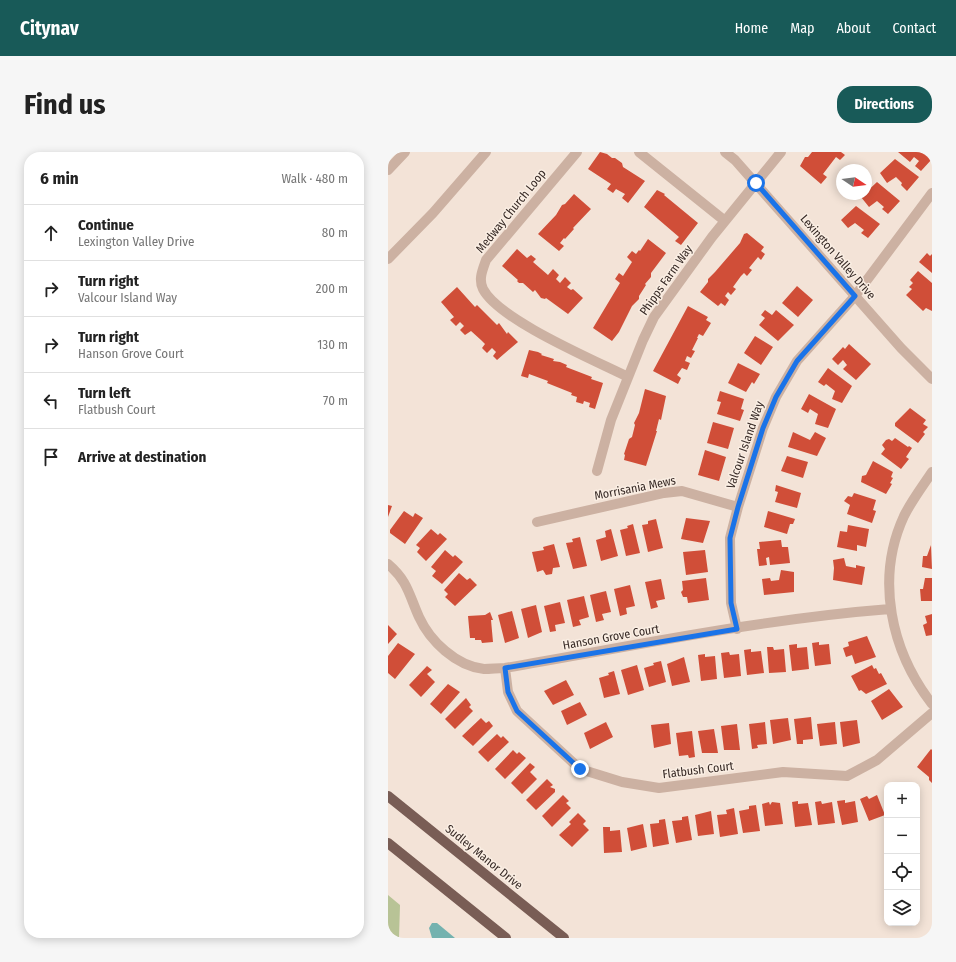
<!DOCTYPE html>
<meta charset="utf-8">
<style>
body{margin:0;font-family:"Fira Sans Condensed",sans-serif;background:#f6f6f6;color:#222}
.controls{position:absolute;right:12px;bottom:12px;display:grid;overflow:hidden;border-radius:8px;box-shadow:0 2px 10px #0003}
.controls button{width:36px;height:36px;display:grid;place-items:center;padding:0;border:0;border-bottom:1px solid #e0e0e0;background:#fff;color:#222;font:20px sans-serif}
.compass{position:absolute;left:448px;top:12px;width:36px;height:36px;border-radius:50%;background:#fff;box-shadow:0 2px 10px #0003;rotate:103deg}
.stop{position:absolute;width:12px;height:12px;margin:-9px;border:3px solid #1a73e8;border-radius:50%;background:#fff}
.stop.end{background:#1a73e8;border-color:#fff;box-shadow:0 1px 4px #0008}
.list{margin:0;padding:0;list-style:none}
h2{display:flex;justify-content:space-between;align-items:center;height:52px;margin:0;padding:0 16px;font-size:17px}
h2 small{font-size:13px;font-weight:400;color:#767676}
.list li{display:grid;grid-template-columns:26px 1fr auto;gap:12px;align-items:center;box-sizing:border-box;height:56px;padding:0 16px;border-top:1px solid #e0e0e0}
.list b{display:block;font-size:15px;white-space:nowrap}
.list p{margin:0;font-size:13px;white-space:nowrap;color:#767676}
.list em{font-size:13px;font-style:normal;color:#767676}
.icon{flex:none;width:22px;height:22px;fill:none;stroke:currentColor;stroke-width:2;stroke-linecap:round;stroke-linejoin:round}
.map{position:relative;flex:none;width:544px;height:786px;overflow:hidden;border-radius:16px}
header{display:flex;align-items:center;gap:24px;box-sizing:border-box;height:56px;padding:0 20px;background:#185a58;color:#fff}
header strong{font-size:19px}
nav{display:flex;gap:22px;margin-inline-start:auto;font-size:14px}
.intro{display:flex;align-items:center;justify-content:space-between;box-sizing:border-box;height:96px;padding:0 24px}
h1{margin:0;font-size:28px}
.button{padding:10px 18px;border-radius:16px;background:#185a58;color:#fff;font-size:14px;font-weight:700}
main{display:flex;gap:24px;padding:0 24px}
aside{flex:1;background:#fff;border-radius:16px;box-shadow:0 2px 10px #0003}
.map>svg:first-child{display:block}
.green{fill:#b8c396}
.water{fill:#74b2af}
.building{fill:#d04e38}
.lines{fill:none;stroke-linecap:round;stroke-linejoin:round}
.minor{stroke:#ccb1a2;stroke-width:10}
.major{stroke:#795d55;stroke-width:10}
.route{stroke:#1a73e8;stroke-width:5}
.labels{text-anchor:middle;stroke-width:3;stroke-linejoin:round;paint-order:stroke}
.street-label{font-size:12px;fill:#362925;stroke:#faeee3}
</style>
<header>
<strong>Citynav</strong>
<nav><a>Home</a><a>Map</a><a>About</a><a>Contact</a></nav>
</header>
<div class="intro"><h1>Find us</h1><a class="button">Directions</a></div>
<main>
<aside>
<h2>6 min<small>Walk · 480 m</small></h2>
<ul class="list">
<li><svg class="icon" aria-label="ahead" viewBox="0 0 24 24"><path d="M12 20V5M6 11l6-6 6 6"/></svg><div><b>Continue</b><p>Lexington Valley Drive</p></div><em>80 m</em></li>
<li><svg class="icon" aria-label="right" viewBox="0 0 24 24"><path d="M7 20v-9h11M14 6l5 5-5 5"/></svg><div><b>Turn right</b><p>Valcour Island Way</p></div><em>200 m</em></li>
<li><svg class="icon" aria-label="right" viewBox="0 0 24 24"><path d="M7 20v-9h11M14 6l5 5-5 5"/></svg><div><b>Turn right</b><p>Hanson Grove Court</p></div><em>130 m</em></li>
<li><svg class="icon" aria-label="left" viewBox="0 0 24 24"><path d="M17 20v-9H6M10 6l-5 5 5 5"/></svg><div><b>Turn left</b><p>Flatbush Court</p></div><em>70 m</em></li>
<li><svg class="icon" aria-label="arrive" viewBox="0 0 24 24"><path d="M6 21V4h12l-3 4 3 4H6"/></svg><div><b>Arrive at destination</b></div></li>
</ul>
</aside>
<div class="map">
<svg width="544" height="786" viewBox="0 0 544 786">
<rect width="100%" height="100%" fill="#f3e3d7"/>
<!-- green -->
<path class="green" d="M 0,743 L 12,753 L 11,786 L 0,786 Z"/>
<!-- water -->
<path class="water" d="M 44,771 L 49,771 L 67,786 L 44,786 L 41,776 Z"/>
<!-- building -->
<path class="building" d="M 212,0 L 219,2 L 224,6 L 227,6 L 234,11 L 235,15 L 257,29 L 240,51 L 234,46 L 237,42 L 228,37 L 225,41 L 219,37 L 223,32 L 200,17 Z
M 424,0 L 453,0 L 457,3 L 452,8 L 448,5 L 435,22 L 439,25 L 433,32 L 412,14 L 417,5 L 420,5 Z
M 510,0 L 544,0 L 542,4 L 544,7 L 533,19 L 527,14 L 531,9 L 526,5 L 522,10 Z
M 507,7 L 531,25 L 519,39 L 513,33 L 514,31 L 508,25 L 499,31 L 492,21 Z
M 489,30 L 512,49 L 500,62 L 494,57 L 496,55 L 489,49 L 481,55 L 473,45 Z
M 269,38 L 277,42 L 276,43 L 310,71 L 293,93 L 287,89 L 291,85 L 256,55 Z
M 186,42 L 203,57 L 185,76 L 186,77 L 177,87 L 176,86 L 172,91 L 176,94 L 171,99 L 150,82 L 168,63 L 174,53 L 177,52 Z
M 468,54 L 492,72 L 480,86 L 473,81 L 476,78 L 467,71 L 460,76 L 453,68 Z
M 359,81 L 376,95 L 373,99 L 377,102 L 373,108 L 370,105 L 361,116 L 364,118 L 359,124 L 356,121 L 353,124 L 345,135 L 348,137 L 343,143 L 340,140 L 337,144 L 341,148 L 337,154 L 333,151 L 330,154 L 312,140 L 320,130 L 320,127 L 327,120 L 352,91 L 356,82 Z
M 260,87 L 278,101 L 263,121 L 263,125 L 257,132 L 258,133 L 251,144 L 251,147 L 244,154 L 231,180 L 224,189 L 205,176 L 232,131 L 227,127 L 231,121 L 235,124 L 244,110 L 239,105 L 244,99 L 248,102 L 251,98 L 252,99 Z
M 129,97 L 139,106 L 143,103 L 148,107 L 145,110 L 160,123 L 165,117 L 171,123 L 168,127 L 172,131 L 177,125 L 183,131 L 179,135 L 183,138 L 185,137 L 195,146 L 180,162 L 158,146 L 157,147 L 153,146 L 147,138 L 145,140 L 135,131 L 131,131 L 129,129 L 130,128 L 114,114 Z
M 539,101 L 542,104 L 544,102 L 544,121 L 531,110 Z
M 530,119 L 544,131 L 544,159 L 538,156 L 535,159 L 518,143 L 524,137 L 521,135 L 525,131 L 522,128 Z
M 409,134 L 425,148 L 410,165 L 394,151 Z
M 69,135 L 87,155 L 89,153 L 109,173 L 111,171 L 119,182 L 120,180 L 130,190 L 109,208 L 105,204 L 108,200 L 104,196 L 99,201 L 94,196 L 97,192 L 93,188 L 83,179 L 77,183 L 72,178 L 76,174 L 72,170 L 68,174 L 62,168 L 66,165 L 53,150 Z
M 300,154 L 320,165 L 318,168 L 323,171 L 315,184 L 311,182 L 309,186 L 310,186 L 304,198 L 307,199 L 303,206 L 299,204 L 297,209 L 302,211 L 299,218 L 294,216 L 289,223 L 293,226 L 290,232 L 265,219 Z
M 377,158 L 384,163 L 388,158 L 406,173 L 390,189 L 371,173 L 377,166 L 373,163 Z
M 367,184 L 385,195 L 373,213 L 356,201 Z
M 461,192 L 483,212 L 468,228 L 455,217 L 459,213 L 455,208 L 450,213 L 444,207 L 455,195 L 457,197 Z
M 141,198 L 150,200 L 154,202 L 153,203 L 166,207 L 165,209 L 172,210 L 179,213 L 178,215 L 204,225 L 203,227 L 215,231 L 207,257 L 201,255 L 202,251 L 196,249 L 195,252 L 188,250 L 189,245 L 183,243 L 184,241 L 159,231 L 160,229 L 141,222 L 140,226 L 133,224 Z
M 350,211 L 372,222 L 366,232 L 364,230 L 358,240 L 340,231 Z
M 440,216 L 464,234 L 454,251 L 444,247 L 447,239 L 438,232 L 436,234 L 430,230 Z
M 257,237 L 278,244 L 273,268 L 271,267 L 268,279 L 269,279 L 258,314 L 236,308 L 237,303 L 236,302 L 241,287 L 244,285 L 247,273 L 246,271 L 251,261 Z
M 332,239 L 356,247 L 353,257 L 356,258 L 352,269 L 329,262 L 333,250 L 329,249 Z
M 421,242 L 448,257 L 440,276 L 427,272 L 430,262 L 422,257 L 420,261 L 413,257 Z
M 522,256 L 538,268 L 535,272 L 540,275 L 535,280 L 537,282 L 530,291 L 507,274 L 507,271 Z
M 325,270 L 346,276 L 340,297 L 319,291 Z
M 405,280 L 422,288 L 427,280 L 438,286 L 429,304 L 400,295 Z
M 507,286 L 520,295 L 521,294 L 524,296 L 518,305 L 521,307 L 513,317 L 493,302 L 497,297 L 494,293 L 498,288 L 501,287 L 504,289 Z
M 317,298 L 338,305 L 331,329 L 310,323 Z
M 399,304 L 420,310 L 415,326 L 393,319 Z
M 485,309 L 505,320 L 503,325 L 505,326 L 502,331 L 504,332 L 498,342 L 473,330 L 474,324 L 478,323 Z
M 388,333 L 413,341 L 409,356 L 387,350 L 390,340 L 387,339 Z
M 466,341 L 488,348 L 485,358 L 488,359 L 484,371 L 459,362 L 462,353 L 456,349 L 460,344 L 464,345 Z
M 0,353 L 4,354 L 0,365 Z
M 16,359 L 25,365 L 27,361 L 35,366 L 17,392 L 2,381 L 2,378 Z
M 380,359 L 407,367 L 405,372 L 402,372 L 399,382 L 376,375 Z
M 298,366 L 322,369 L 315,391 L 293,387 Z
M 268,367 L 275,396 L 260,400 L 254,373 L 260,372 L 260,369 Z
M 245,372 L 252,401 L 238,404 L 232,378 L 240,376 L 239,374 Z
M 460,373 L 481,377 L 478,395 L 469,393 L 469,399 L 449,395 L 452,379 L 459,380 Z
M 43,377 L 50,383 L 52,381 L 59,387 L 38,409 L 29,400 L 32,396 L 28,393 Z
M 223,377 L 230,404 L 213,409 L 208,388 L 218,385 L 217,379 Z
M 192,385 L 199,414 L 185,417 L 178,391 L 185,390 L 184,387 Z
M 393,388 L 394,395 L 400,395 L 402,411 L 382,413 L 381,405 L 378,406 L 379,413 L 371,414 L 369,397 L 372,397 L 371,390 Z
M 166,392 L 172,415 L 165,416 L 164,422 L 158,423 L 155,418 L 149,420 L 144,400 L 156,398 L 155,395 Z
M 543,393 L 544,417 L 534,415 L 535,404 L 539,404 Z
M 57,398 L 65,405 L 67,403 L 75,410 L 54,432 L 44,424 L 48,419 L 43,415 Z
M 317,398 L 320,420 L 298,423 L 295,400 Z
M 456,406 L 458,414 L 468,416 L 468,413 L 477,415 L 474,433 L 445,428 L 446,416 L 445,408 Z
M 393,418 L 406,420 L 406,440 L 376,443 L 374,427 L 382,426 L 383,429 L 391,428 Z
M 71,421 L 79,428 L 82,426 L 89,433 L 67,454 L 57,445 L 60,442 L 56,438 Z
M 318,426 L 321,448 L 300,451 L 299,445 L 295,445 L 293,440 L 295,438 L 294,429 Z
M 537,426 L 544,426 L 544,449 L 533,449 L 532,437 L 535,437 Z
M 273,427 L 277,447 L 268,449 L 270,455 L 263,457 L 257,430 Z
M 242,433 L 247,454 L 238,456 L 239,462 L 232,464 L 226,437 Z
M 218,439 L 223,460 L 214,462 L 216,468 L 208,470 L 202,443 Z
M 196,444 L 201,465 L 191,468 L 193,473 L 185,475 L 179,448 Z
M 172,450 L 177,471 L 167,473 L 168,479 L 162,480 L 156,454 Z
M 148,453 L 154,480 L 140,486 L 133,457 Z
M 124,459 L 131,486 L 117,491 L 110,463 Z
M 102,460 L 105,468 L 103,468 L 105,490 L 94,491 L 93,488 L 87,488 L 87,486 L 82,486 L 80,464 L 97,463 Z
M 544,462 L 544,483 L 538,484 L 535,473 L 539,471 L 537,464 Z
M 0,473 L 9,482 L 0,492 Z
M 479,484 L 488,505 L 467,512 L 464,503 L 458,505 L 455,496 L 461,494 L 460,490 Z
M 431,490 L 431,493 L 441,492 L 443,512 L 427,514 L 424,491 Z
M 10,491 L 27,502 L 7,527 L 0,521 L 0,504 Z
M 409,492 L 409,496 L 419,495 L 421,517 L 404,519 L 401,493 Z
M 379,495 L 385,495 L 386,498 L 396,497 L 398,520 L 381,521 Z
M 363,497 L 363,500 L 373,499 L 376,521 L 359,523 L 356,498 Z
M 341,500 L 342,503 L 351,502 L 353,524 L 336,526 L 333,501 Z
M 317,502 L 317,505 L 327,504 L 329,527 L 313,529 L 310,503 Z
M 296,505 L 302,530 L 284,534 L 279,512 Z
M 273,509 L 278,530 L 261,535 L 256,516 L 266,513 L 265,511 Z
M 249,513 L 256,538 L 240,543 L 233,518 Z
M 484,513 L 486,517 L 488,516 L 491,522 L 493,521 L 499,532 L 478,542 L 473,538 L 471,539 L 463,524 Z
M 39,514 L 44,518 L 39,522 L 47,530 L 33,545 L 21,533 Z
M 226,519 L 232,542 L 216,546 L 211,526 L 221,523 L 220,521 Z
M 178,528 L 186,543 L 165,553 L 156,539 Z
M 60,532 L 72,540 L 53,562 L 42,552 Z
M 501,537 L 515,555 L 494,568 L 483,549 Z
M 78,546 L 83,553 L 81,555 L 85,559 L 67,577 L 57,567 Z
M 192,550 L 199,563 L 179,573 L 173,559 Z
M 423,565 L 425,587 L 415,588 L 415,592 L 409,592 L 406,567 Z
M 93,566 L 98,571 L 101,569 L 105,574 L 85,594 L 74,584 Z
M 400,566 L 403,588 L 385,592 L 382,568 Z
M 469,568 L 472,591 L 455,595 L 452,570 Z
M 218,570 L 225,585 L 202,597 L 196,581 Z
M 377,570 L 379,592 L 369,593 L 370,596 L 364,597 L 361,572 Z
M 447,570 L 449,592 L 432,594 L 429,572 Z
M 281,571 L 283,592 L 266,596 L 263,573 Z
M 349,572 L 352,598 L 336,598 L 333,574 Z
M 326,577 L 330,601 L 314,601 L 310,579 Z
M 304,579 L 307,605 L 301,606 L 300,603 L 291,604 L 288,581 Z
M 109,582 L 113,586 L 115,584 L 121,590 L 100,610 L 90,600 Z
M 543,597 L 544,598 L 544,631 L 541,628 L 541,625 L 529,615 Z
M 125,598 L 129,602 L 131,600 L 138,606 L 117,627 L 107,617 Z
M 142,611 L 147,615 L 142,620 L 149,627 L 134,642 L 123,631 Z
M 159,627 L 165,633 L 162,635 L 167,637 L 167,640 L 148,658 L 138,648 Z
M 175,643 L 181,649 L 178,651 L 183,656 L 164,675 L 154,664 Z
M 489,643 L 497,663 L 481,669 L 472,647 L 479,644 L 481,647 Z
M 457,648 L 457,651 L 467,649 L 470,670 L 454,673 L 449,649 Z
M 410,649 L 410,652 L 420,651 L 424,673 L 407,675 L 404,650 Z
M 433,649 L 434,652 L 444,650 L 447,671 L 430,673 L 427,650 Z
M 381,650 L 382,653 L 384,650 L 392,651 L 395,672 L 377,674 L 374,652 Z
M 368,653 L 372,679 L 355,681 L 351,659 L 361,657 L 361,654 Z
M 346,656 L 350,682 L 332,685 L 329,663 L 339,662 L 338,658 Z
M 323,659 L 326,682 L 310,684 L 307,663 Z
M 190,661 L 198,669 L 195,672 L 201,678 L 184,695 L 171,683 L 183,672 L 181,670 Z
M 300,664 L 304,688 L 288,691 L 284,669 L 294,668 L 294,665 Z
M 277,667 L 281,692 L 265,695 L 262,672 L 271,671 L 271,668 Z
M 255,672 L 259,695 L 243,699 L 239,676 Z
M 215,675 L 222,675 L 222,679 L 232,678 L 234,700 L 216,701 Z"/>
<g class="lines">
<!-- minor -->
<path class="minor" d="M 189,0 L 98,108 C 95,117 90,127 95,137 C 111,168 206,208 240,225
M 251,0 L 337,69
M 337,0 L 347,8 L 513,196 L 544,227
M 0,18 L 17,0
M 0,107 L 45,61 L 98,0
M 209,319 L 223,268 L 255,188 L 266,165 L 324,85 L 393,0
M 544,320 C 534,335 524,348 516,364 C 487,427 503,499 544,552
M 149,370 L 276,341 L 294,339 L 350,355
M 0,412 C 20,429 21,443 31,465 C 42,489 68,514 96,517 C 103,517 110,516 117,516 C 245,494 373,467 502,457
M 349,477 L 343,451 L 342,386 L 350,355 L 375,276 L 388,245 L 409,209 L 467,144 L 544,41
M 117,516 L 120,540 L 129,559 L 192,617 L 234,630 L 271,636 L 395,620 L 459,624 L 489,608 L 544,561"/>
<!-- major -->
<path class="major" d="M 0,644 L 176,786
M 0,691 L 118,786"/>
</g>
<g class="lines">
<!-- route -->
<path class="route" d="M 192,617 L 129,559 L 120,540 L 117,516 L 349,477 L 343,451 L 342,386 L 350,355 L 375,276 L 388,245 L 409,209 L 467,144 L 368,31"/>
</g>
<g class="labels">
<!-- street labels -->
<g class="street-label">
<text transform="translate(123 59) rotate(-51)" y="4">Medway Church Loop</text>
<text transform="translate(450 105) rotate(49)" y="4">Lexington Valley Drive</text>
<text transform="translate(278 128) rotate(-55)" y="4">Phipps Farm Way</text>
<text transform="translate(357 293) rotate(-71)" y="4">Valcour Island Way</text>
<text transform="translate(247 336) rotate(-11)" y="4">Morrisania Mews</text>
<text transform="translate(223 485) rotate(-10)" y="4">Hanson Grove Court</text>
<text transform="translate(310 618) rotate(-7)" y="4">Flatbush Court</text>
<text transform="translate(96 705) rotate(39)" y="4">Sudley Manor Drive</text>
</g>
</g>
</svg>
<div class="controls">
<button>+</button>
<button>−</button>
<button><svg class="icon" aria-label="locate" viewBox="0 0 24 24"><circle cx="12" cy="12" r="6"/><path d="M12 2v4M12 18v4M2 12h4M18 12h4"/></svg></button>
<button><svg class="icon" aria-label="layers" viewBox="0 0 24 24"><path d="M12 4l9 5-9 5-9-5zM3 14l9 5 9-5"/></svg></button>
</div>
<svg class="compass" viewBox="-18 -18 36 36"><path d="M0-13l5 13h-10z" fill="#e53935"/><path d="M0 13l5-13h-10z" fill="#767676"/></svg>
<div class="stop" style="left:368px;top:31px"></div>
<div class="stop end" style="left:192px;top:617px"></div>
</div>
</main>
